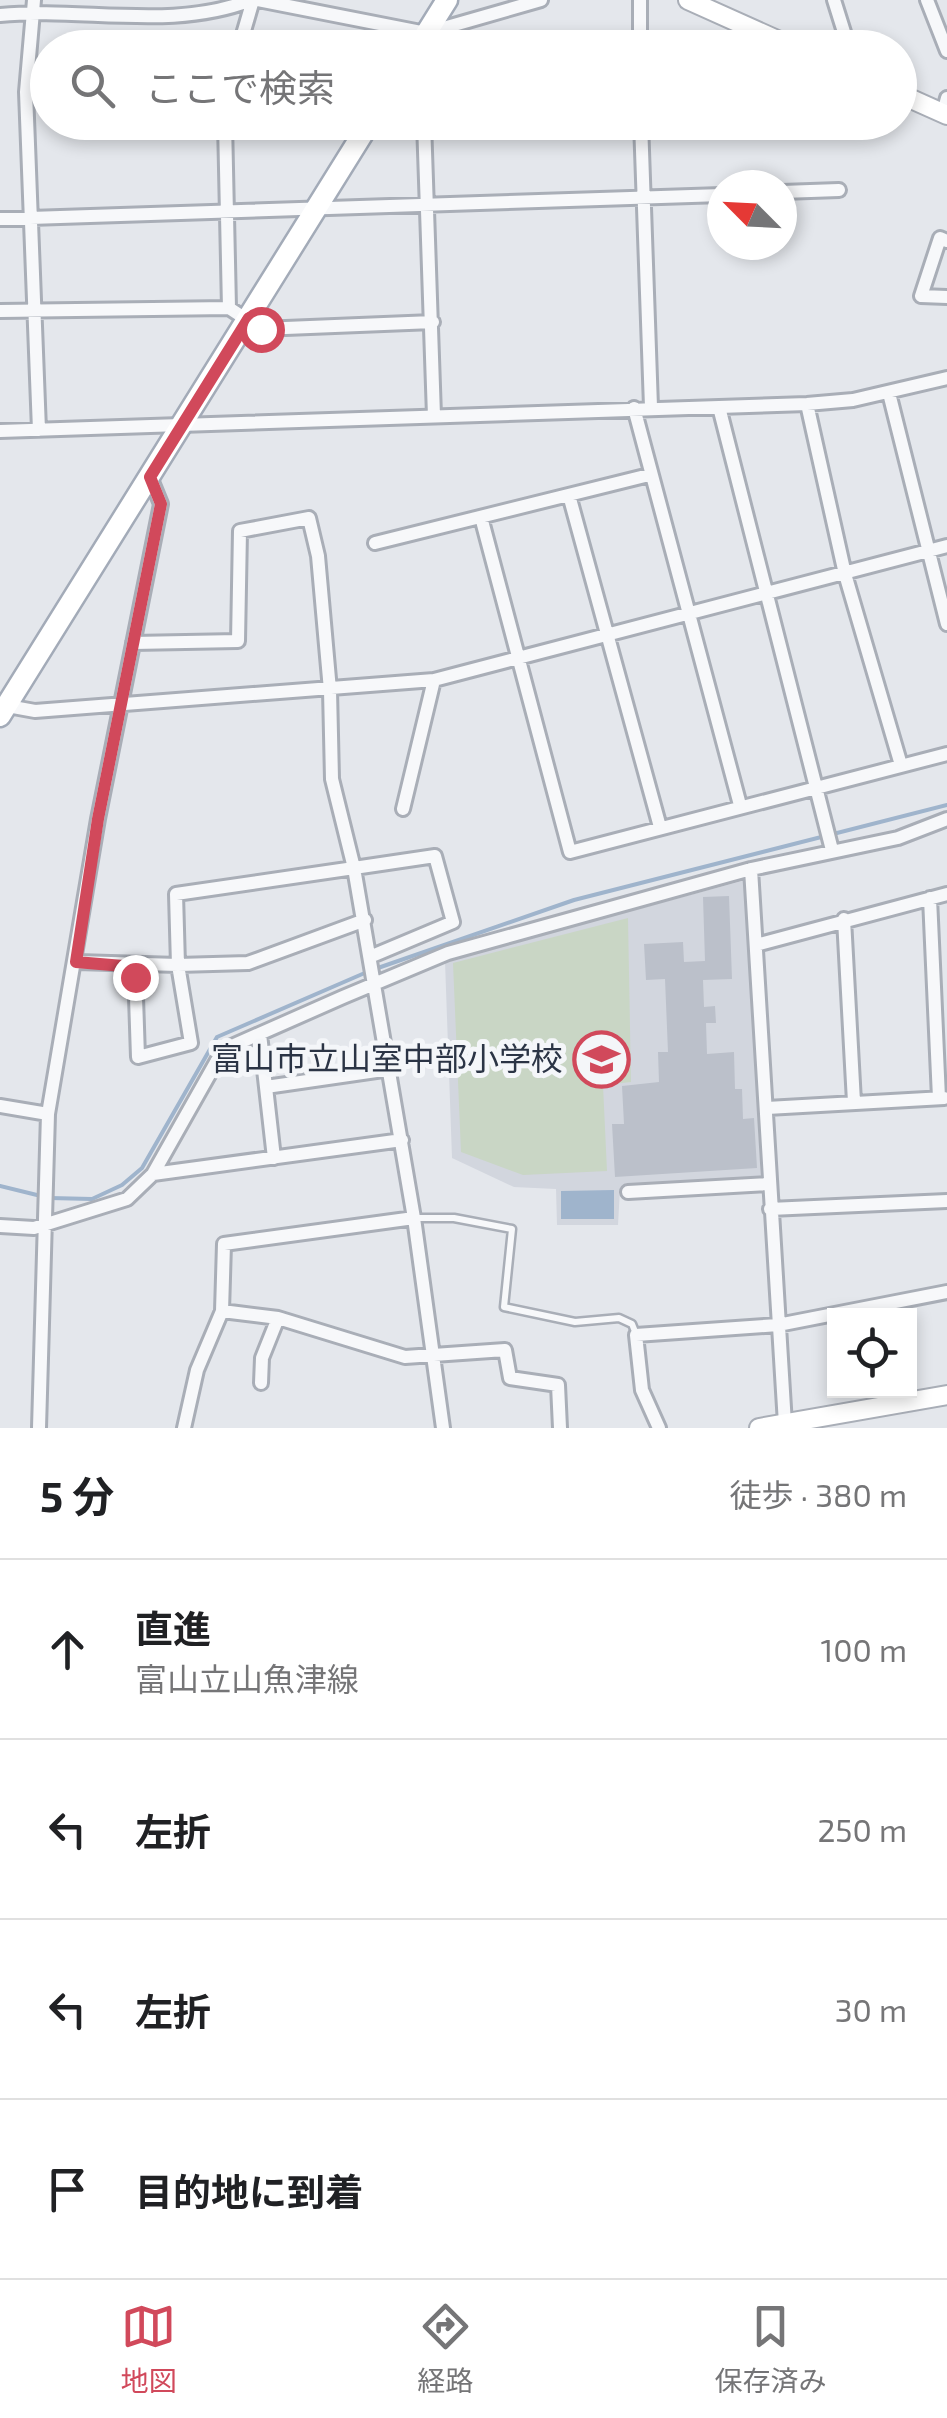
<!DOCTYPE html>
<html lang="ja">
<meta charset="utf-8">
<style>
body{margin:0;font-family:"Exo 2","Noto Sans JP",sans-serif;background:#f6f6f6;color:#202124}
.controls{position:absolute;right:30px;bottom:30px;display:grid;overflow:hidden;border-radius:0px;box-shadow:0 5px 15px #0003}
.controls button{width:90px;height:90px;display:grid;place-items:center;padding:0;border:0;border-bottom:2px solid #e0e0e0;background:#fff;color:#202124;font:50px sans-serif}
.compass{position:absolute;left:707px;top:170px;width:90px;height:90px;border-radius:50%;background:#fff;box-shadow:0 5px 15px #0003;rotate:294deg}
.stop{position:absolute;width:30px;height:30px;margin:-22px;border:8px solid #d1495b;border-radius:50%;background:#fff}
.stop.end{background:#d1495b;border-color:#fff;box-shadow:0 2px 10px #0008}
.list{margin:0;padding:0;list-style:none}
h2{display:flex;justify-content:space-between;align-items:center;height:130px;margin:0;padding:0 40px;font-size:42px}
h2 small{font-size:32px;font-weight:400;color:#757577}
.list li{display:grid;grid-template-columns:65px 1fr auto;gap:30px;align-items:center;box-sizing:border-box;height:180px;padding:0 40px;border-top:2px solid #e0e0e0}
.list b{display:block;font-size:38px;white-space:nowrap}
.list p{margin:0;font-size:32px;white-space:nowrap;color:#757577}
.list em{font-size:32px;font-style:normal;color:#757577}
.icon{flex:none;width:55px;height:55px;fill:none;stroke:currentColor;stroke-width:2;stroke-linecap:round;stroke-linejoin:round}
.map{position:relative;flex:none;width:947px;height:1428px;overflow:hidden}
.search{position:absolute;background:#fff;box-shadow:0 5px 15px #0003;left:30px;right:30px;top:30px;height:110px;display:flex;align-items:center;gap:25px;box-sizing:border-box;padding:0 35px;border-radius:55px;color:#757577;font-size:38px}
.sheet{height:850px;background:#fff}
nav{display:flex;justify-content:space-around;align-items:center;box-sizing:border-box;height:140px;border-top:2px solid #e0e0e0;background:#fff;font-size:28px;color:#757577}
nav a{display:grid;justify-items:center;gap:5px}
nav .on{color:#d1495b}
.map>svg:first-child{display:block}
.built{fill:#d2d6de}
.green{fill:#c9d6c5}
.water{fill:#9fb4cc}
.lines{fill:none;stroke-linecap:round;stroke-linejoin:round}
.stream{stroke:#9fb4cc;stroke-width:4}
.building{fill:#bbc0ca}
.lane-casing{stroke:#a9aeb7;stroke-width:11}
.street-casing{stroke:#a9aeb7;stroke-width:18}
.secondary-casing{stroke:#a9aeb7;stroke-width:22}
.primary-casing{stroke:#a3abb8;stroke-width:25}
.lane{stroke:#f7f8fa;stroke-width:6}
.street{stroke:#f7f8fa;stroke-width:12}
.secondary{stroke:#fff;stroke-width:18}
.primary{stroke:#fff;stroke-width:20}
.route{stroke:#d1495b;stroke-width:12}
.labels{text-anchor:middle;stroke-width:10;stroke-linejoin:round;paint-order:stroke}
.poi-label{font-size:32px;fill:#2b3445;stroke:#f4f6f9;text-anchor:end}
</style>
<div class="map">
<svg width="947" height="1428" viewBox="0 0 947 1428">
<rect width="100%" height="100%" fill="#e4e7ec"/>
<!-- built -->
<path class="built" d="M 746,880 L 761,1180 L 620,1189 L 618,1225 L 557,1225 L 556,1189 L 514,1187 L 452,1158 L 445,961 Z"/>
<!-- green -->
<path class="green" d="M 628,918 L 631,1082 L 603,1085 L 607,1171 L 523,1175 L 461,1152 L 453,963 Z"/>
<!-- water -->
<path class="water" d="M 614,1190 L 614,1219 L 561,1219 L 561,1191 Z"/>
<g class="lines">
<!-- stream -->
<path class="stream" d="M 375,969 L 574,900 L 947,805
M 0,1186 L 41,1196
M 50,1198 L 92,1199 L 122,1185 L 142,1168 L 217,1037 L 367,972"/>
</g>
<!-- building -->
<path class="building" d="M 729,896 L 732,979 L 703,980 L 704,1007 L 715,1006 L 716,1023 L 706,1023 L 707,1054 L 734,1052 L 735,1089 L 742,1089 L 743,1119 L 754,1118 L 757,1168 L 615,1177 L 612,1124 L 624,1124 L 622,1086 L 659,1082 L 658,1052 L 668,1052 L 665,979 L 646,980 L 644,944 L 683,942 L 684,962 L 705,961 L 703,897 Z"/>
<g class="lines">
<defs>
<path id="lane" d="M 416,1218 L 454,1218 L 512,1229 L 504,1307 L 575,1322 L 619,1318 L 632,1324 L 636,1334"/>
<path id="street" d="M 34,0 L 26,92 L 39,430
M 258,0 L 426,33 L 541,0
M 834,0 L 844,32
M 927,0 L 947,51
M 0,15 C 83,7 172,31 251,0
M 239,48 L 253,0
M 640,48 L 640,0
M 943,113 L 947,98
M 225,122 L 229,308
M 424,122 L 434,416
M 641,122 L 651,407
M 782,192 L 839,190
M 0,219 L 722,195
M 947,241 L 940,238 L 921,296 L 947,297
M 0,311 L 229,308 L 261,329 L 433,322
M 889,393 L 947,624
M 807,404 L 845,574 L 901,765
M 719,407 L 832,850
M 634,408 L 740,805
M 0,431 L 807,404 L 853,400 L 947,378
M 569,495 L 660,827
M 481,517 L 570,852 L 947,754
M 375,543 L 649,475
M 133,643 L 238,641 L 240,531 L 309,518 L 318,556 L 330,690 L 332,779 L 354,868 L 435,856 L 453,922 L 372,956
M 2,705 L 35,711 L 434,680 L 947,546
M 403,809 L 434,680
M 751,869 L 785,1424
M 930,898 L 939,1098
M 844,919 L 854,1102
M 756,945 L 947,894
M 77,962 L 178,965 L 176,894 L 354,868 L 414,1218 L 443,1428
M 135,967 L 138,1057 L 191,1043 L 178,965 L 248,963 L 365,920
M 260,1034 L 274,1158
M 266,1087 L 390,1069
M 0,1106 L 48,1114
M 767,1108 L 944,1098
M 153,1174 L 402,1140
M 628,1192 L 767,1184
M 770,1209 L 947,1201
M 0,1226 L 34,1228 L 127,1199 L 153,1174 L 223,1050 L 343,997 L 448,953 L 751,869 L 898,838 L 947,819
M 222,1311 L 224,1244 L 414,1218
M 261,1383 L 262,1358 L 278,1318
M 39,1428 L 48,1114 L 98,819 L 161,504 L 150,477
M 184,1428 L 197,1370 L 222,1311 L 278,1318 L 405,1357 L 505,1350 L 510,1378 L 558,1385 L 560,1428
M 659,1428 L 642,1390 L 636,1335 L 778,1325 L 947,1292"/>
<path id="secondary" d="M 688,0 L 795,48
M 900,94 L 947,115
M 759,1428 L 947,1395"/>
<path id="primary" d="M 417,48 L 447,0
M 0,716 L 370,122"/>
</defs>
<!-- lane casing -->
<use href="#lane" class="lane-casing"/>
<!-- street casing -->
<use href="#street" class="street-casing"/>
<!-- secondary casing -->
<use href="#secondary" class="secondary-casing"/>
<!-- primary casing -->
<use href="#primary" class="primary-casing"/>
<!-- lane -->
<use href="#lane" class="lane"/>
<!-- street -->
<use href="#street" class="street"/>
<!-- secondary -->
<use href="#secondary" class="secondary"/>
<!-- primary -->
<use href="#primary" class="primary"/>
</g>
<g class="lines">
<!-- route -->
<path class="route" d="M 135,977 L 135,967 L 76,962 L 98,819 L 161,504 L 150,477 L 249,318 L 261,329"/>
</g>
<!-- icons -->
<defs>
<symbol id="school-ring" viewBox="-11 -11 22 22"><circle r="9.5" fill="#f4f6f9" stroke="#d1495b" stroke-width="1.5"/><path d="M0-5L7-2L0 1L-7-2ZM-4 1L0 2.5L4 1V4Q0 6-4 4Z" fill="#d1495b"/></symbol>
</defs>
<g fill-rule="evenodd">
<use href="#school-ring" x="570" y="1028" width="63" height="63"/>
</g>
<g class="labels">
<!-- poi labels -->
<g class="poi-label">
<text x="563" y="1070">富山市立山室中部小学校</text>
</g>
</g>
</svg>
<div class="controls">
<button><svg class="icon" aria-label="locate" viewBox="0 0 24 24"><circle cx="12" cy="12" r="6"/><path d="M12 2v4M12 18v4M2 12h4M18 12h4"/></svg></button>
</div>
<svg class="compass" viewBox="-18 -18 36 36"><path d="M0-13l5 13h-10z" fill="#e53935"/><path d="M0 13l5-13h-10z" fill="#757577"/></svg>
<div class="stop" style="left:261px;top:329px"></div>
<div class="stop end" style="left:135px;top:977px"></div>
<div class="search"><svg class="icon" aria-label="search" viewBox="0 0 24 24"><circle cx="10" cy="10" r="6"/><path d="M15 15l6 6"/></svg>ここで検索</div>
</div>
<section class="sheet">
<h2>5 分<small>徒歩 · 380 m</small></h2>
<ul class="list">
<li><svg class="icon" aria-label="ahead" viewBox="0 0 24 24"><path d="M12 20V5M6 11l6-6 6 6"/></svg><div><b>直進</b><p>富山立山魚津線</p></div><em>100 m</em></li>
<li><svg class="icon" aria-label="left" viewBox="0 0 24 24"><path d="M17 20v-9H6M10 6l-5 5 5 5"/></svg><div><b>左折</b></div><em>250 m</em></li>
<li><svg class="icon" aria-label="left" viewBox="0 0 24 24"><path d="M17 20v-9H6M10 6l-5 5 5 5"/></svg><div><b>左折</b></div><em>30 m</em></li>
<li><svg class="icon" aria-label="arrive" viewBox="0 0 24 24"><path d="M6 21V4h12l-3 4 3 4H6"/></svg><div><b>目的地に到着</b></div></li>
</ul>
</section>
<nav>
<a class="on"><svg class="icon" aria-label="map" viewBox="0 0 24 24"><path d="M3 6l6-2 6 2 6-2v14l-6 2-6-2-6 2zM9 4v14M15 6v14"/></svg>地図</a>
<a><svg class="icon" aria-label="directions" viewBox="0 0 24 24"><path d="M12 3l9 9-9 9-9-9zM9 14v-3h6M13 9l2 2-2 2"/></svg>経路</a>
<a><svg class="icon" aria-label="saved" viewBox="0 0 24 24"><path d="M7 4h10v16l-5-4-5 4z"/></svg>保存済み</a>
</nav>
